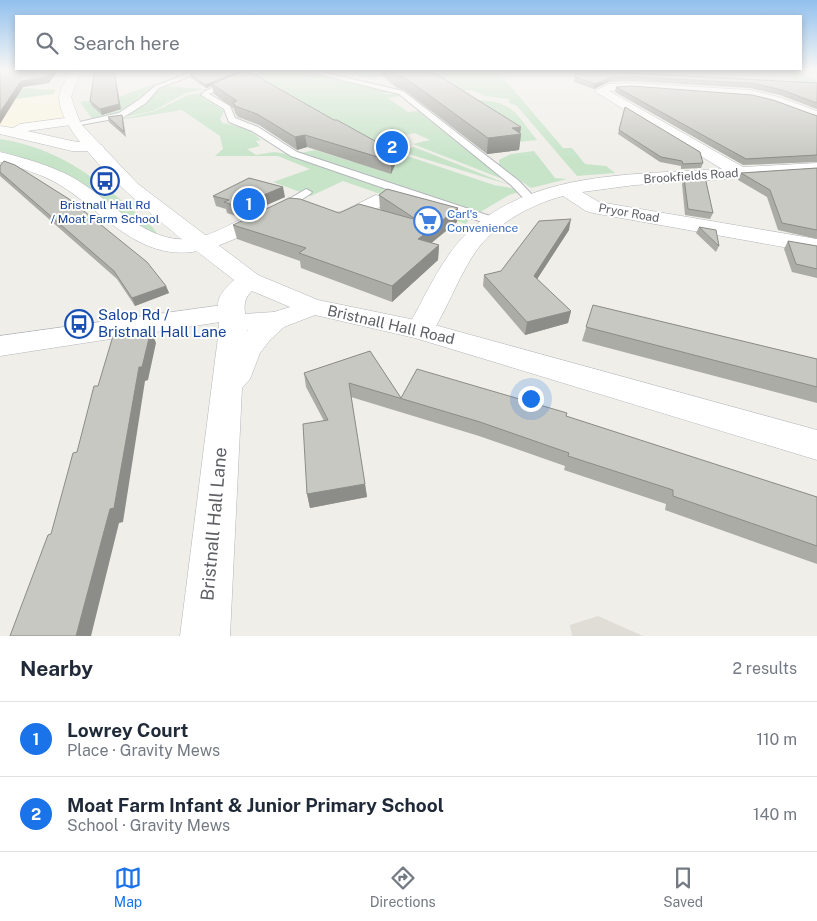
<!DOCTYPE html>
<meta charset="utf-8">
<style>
body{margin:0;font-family:"Public Sans",sans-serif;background:#f2f2f3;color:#1f2937}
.you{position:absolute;left:530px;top:398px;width:18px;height:18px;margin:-12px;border:4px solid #fff;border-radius:50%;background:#1a73e8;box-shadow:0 0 0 8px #1a73e833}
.badge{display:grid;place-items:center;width:32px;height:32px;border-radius:50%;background:#1a73e8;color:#fff;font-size:16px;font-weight:700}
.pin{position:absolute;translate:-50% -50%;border:2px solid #fff;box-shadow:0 1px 5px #0006}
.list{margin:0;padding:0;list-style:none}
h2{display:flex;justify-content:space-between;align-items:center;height:65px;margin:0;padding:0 20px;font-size:21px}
h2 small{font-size:16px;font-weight:400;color:#747a83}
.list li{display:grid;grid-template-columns:32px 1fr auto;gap:15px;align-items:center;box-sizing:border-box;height:75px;padding:0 20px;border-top:1px solid #e0e1e3}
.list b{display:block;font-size:19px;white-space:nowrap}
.list p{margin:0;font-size:16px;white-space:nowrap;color:#747a83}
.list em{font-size:16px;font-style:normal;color:#747a83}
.icon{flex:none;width:28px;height:28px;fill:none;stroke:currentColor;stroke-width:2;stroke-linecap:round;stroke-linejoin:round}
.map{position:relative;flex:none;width:817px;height:636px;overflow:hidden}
.search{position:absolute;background:#fff;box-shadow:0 2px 8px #0003;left:15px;right:15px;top:15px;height:55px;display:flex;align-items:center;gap:12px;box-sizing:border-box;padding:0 18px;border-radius:0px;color:#747a83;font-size:19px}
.sheet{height:215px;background:#fff}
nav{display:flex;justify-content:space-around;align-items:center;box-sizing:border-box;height:70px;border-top:1px solid #e0e1e3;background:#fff;font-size:14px;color:#747a83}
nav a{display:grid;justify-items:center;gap:2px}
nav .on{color:#1a73e8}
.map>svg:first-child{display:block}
.commercial{fill:#fbf7e1}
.education{fill:#dfddd6}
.green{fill:#c7e4c9}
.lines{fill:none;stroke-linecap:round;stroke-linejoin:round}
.service-casing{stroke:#b4b6bb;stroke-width:2}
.minor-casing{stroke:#b4b6bb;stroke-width:1}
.tertiary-casing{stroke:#b4b6bb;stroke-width:1}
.service{fill:#fff;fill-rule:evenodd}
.minor{fill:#fff;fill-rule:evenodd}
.tertiary{fill:#fff;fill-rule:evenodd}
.wall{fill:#acaca7}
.shaded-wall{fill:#8c8c88}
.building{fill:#c8c8c2;stroke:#8c8c88}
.labels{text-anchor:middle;stroke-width:4;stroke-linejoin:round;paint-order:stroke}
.far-street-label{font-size:12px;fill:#5f6166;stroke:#fff}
.far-transit-label{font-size:12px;fill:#164399;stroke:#fff}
.far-shop-label{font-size:12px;fill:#366cbe;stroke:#fff;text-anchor:start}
.transit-label{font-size:15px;fill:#164399;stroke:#fff;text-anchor:start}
.street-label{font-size:15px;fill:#5f6166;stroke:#fff}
.near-street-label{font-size:18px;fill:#5f6166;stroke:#fff}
</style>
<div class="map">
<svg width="817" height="636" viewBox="0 0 817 636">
<rect width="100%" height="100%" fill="#efeee8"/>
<!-- commercial -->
<path class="commercial" d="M 0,86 L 67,89 L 73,121 L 0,131 Z"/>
<!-- education -->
<path class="education" d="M 586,69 L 786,69 L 794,81 L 750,79 Z
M 598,616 L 643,636 L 572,636 L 570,625 Z"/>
<!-- green -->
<path class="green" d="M 195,69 L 202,69 L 154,87 L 117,115 L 93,120 L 80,102 L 116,98 Z
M 268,69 L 295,69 L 343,81 L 339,83 L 346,81 L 391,92 L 380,94 L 396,94 L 400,96 L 388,98 L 408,112 L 418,111 L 505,180 L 413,144 L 430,140 L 415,133 L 389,138 L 403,146 L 392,149 L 353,137 L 246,78 Z
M 330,69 L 496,69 L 563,148 L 572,148 L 585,164 L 606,166 L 615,173 L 577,176 L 517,106 L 508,102 L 510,99 L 485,96 L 472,90 L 452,91 L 385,76 L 368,78 Z
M 786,69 L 813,74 L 801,75 L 817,81 L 817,86 L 794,81 Z
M 0,86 L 56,90 L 53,94 L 0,101 Z
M 165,86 L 204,89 L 184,94 L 153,111 L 119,118 Z
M 202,93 L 205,99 L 224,111 L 220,119 L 222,123 L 247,128 L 261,140 L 256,141 L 260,146 L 247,149 L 256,155 L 274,152 L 288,154 L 469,219 L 466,224 L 343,181 L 311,196 L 273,182 L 310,169 L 278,156 L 215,156 L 223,149 L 220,136 L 182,110 L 114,121 L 155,111 L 188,95 Z
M 479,100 C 514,102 516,114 537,140 L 518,142 L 459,102 Z
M 347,136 L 494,185 L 517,189 L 519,192 L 509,195 L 477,214 L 300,153 L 315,150 L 353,162 Z
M 0,139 C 55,147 96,177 136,213 C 142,219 154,226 157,234 C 137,232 100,193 80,182 C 56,168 27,159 0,151 Z
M 414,147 L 510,185 L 399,151 Z
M 534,151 L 555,178 L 567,179 L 531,188 L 499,166 L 499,160 L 511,154 Z"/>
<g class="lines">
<defs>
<path id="service" d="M 200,69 L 209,69 L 159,88 L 146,103 L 124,117 L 75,126 L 71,124 L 119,113 L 140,99 L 155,86 Z
M 259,69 L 268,69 L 209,94 L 230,106 L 235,118 L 258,127 L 297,152 L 499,219 L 501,222 L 495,226 L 491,225 L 291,156 L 252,131 L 229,122 L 224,109 L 201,95 L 205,91 Z
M 297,69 L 309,69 L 403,91 L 519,181 L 538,201 L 532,204 L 528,203 L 511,185 L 399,94 Z
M 306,189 L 312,192 L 310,194 L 292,206 L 284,206 L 284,202 Z"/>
<path id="minor" d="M 631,83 L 750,90 L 779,97 L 817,111 L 817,120 L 771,103 L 750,98 L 631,89 L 609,91 L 743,167 L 817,163 L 817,173 L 635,185 L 582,192 L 599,202 L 817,239 L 817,253 L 593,213 L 586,211 L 563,196 C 529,205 491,226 472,257 C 456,283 446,311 430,336 L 420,339 L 410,336 L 406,330 C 425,298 441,257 469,231 C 536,170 636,175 722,169 L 594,91 L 609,84 Z
M 73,117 L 78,118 L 80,121 L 78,124 L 27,131 L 72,141 L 102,145 L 104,148 L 102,151 L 72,151 L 0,134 L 0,126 L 13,128 L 20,124 Z
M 0,152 C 24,158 50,165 72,177 C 110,198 144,244 191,239 C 219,235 242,215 269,208 L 276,210 L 279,214 L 276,218 C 249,232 222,248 192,252 C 137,259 102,211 60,185 C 42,174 20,168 0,162 Z
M 376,195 L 383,197 L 386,201 L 383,205 C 361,218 352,228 326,221 L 323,217 L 326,213 L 341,212 Z
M 230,304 L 240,306 L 242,314 L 274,312 L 284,315 L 288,321 L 284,327 C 263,333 244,331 223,326 L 220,322 L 0,356 L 0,336 Z"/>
<path id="tertiary" d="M 69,69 L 79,69 L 78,78 L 71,97 L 80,123 L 138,184 L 258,275 L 318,300 L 420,321 L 817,430 L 817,460 L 415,338 L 315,315 L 284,327 L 270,340 L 260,353 L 250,379 L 242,388 L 230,636 L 180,636 L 219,329 C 220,303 211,301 234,280 C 193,248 61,150 59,98 C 59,89 68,79 69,69 ZM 252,291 L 290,307 L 264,315 L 247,331 C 247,315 239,303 252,291 Z"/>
</defs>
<!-- service casing -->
<use href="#service" class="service-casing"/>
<!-- minor casing -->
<use href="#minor" class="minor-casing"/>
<!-- tertiary casing -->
<use href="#tertiary" class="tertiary-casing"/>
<!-- service -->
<use href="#service" class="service"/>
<!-- minor -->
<use href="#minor" class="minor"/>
<!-- tertiary -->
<use href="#tertiary" class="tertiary"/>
</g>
<!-- wall -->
<path class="wall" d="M 380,69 L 413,69 L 521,127 L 520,133 L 521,134 L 519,150 L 487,154 L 404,90 L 397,88 L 380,74 Z
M 576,70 L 817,83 L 817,109 L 780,95 L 750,88 L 631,81 L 609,82 L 594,89 L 574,82 Z
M 240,73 L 395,152 L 395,165 L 391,174 L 307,147 L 297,150 L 259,125 L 238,117 L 235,113 L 234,109 L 214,94 L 212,86 L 206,88 L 191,78 L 190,74 Z
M 616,87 L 817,115 L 817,162 L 743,165 L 615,92 Z
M 90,101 L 121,109 L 102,115 L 92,106 Z
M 625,107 L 703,163 L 701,168 L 681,169 L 681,166 L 660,162 L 618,134 Z
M 108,117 L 123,119 L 126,137 L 109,122 Z
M 0,166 L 166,286 L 169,293 L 135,306 L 117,279 L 0,176 Z
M 817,168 L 817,239 L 778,230 L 767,197 L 738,180 L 741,173 Z
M 684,178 L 713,213 L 710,219 L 685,215 L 682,184 Z
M 379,195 L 458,208 L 457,222 L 431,243 L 439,245 L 438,260 L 392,302 L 301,268 L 300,261 L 237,239 L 233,225 L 339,213 L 383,211 L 380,209 Z
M 213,196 L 285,197 L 239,217 L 227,213 L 226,209 L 216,206 Z
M 699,227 L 719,246 L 716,252 L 696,233 Z
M 569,230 L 537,279 L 571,311 L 568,323 L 525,335 L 483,286 L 484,275 L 501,271 Z
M 788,241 L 817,246 L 817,278 L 792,272 L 784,249 Z
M 593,305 L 817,359 L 817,403 L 582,341 Z
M 370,351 L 401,398 L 566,416 L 817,497 L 817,564 L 665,510 L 666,504 L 564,470 L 565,466 L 479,436 L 351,397 L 367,497 L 310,508 L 307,494 L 324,421 L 306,387 L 304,373 Z"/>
<!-- shaded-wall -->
<path class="shaded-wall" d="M 53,69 L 59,69 L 49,83 L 23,87 L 0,124 L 0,112 L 21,81 Z
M 114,69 L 121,109 L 102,115 L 100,109 Z
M 184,69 L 194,69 L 184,73 Z
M 240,71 L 240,75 L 212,84 L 212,86 L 206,88 L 205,85 Z
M 610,78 L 609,82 L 594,89 L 595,84 Z
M 521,127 L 520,134 L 521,134 L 519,150 L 487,154 L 488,138 L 512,128 Z
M 305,135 L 307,147 L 297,150 L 295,137 Z
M 395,152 L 395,165 L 391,174 L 391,161 Z
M 283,187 L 285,197 L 239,217 L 236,206 Z
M 458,208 L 457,222 L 418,254 L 418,239 Z
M 571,219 L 569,230 L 532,287 L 534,276 Z
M 439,245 L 438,260 L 392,302 L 392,286 Z
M 166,286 L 169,293 L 135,306 L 132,298 Z
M 571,311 L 568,323 L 525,335 L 527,322 Z
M 151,330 L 156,343 L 148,380 L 145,381 L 123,522 L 119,523 L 91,636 L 76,636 L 139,367 Z
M 365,484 L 367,497 L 310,508 L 307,494 Z"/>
<!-- building -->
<path class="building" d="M 0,69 L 53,69 L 47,77 L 21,81 L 0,112 Z
M 95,69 L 114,69 L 119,104 L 100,109 L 90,101 Z
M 204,69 L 237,69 L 240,71 L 205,85 L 190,74 Z
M 388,69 L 413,69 L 436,74 L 521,127 L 512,128 L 521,134 L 488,138 L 404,77 L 397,76 Z
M 246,70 L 334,120 L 337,120 L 395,152 L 391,161 L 305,135 L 295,137 L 257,114 L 235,106 L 233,102 L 237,101 L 212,84 Z
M 576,70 L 817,83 L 817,103 L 782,90 L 752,83 L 632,77 L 610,78 L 595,84 L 575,77 Z
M 632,86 L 752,95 L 773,100 L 817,116 L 817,155 L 746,159 L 616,87 Z
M 625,107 L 700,152 L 703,163 L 683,164 L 682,161 L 661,157 L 619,130 Z
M 122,115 L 124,132 L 108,117 Z
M 4,161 L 15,165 L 69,199 L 147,262 L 166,286 L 132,298 L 114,271 L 0,172 L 0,166 Z
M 817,168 L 817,230 L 782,223 L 770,190 L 741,173 Z
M 705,177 L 713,213 L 688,209 L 684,178 Z
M 249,178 L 283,187 L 236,206 L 224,202 L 229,200 L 213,196 Z
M 387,189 L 458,208 L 418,239 L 439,245 L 392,286 L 299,253 L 306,248 L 233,225 L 289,198 L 300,199 L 339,213 L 359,204 L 417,220 L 379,195 Z
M 571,219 L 534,276 L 571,311 L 527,322 L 484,275 L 501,271 L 539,221 Z
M 699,227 L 716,230 L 719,246 Z
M 788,241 L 817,246 L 817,269 L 796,264 Z
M 593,305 L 817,359 L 817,387 L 586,327 Z
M 151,330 L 142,367 L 139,367 L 114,508 L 110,509 L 76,636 L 10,636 L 48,535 L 51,534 L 73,453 L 77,452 L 94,386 L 98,386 L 113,336 Z
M 370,351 L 401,398 L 417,369 L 567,413 L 566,416 L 817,497 L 817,546 L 673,496 L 673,490 L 568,456 L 569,453 L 480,422 L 349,383 L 365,484 L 307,494 L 303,424 L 328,420 L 304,373 Z"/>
<!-- sky -->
<linearGradient id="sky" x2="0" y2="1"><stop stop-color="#91c0ee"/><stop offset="0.44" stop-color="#f8f7f5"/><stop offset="1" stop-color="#f8f7f5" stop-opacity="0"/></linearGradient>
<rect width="817" height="158" fill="url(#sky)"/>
<!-- icons -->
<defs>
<symbol id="bus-ring" viewBox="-11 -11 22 22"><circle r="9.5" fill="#fff" stroke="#1a4fb4" stroke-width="1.5"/><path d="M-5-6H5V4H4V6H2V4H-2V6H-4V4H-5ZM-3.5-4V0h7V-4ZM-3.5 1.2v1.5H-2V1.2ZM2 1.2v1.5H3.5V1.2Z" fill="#1a4fb4"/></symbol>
<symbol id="supermarket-ring" viewBox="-11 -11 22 22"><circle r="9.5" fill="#fff" stroke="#3f7fe0" stroke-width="1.5"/><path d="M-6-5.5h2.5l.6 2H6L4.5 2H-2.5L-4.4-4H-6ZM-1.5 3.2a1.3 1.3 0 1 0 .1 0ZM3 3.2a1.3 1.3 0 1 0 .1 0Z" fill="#3f7fe0"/></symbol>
</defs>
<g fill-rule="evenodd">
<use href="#bus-ring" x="89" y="165" width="32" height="32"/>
<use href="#supermarket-ring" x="412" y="205" width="32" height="32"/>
<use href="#bus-ring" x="63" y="308" width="32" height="32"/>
</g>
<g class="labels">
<!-- far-street labels -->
<g class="far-street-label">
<text transform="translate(691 176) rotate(-4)" y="4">Brookfields Road</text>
<text transform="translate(629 213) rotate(10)" y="4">Pryor Road</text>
</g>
<!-- far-transit labels -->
<g class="far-transit-label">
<text x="105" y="209">Bristnall Hall Rd<tspan x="105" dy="14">/ Moat Farm School</tspan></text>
</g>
<!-- far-shop labels -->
<g class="far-shop-label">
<text x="447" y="218">Carl's<tspan x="447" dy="14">Convenience</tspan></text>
</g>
<!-- transit labels -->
<g class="transit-label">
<text x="98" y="320">Salop Rd /<tspan x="98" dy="17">Bristnall Hall Lane</tspan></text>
</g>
<!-- street labels -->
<g class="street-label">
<text transform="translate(391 325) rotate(13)" y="5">Bristnall Hall Road</text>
</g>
<!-- near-street labels -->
<g class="near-street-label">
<text transform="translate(214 524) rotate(-85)" y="6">Bristnall Hall Lane</text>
</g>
</g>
</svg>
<div class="you"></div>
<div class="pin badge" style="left:249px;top:204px">1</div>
<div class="pin badge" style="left:392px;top:147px">2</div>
<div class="search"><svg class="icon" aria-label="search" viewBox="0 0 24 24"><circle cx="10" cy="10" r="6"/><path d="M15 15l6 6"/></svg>Search here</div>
</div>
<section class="sheet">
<h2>Nearby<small>2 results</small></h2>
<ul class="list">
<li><span class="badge">1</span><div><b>Lowrey Court</b><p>Place · Gravity Mews</p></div><em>110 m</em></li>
<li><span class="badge">2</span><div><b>Moat Farm Infant &amp; Junior Primary School</b><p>School · Gravity Mews</p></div><em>140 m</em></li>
</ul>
</section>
<nav>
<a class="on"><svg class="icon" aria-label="map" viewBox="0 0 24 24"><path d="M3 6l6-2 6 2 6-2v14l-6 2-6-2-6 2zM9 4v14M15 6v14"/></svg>Map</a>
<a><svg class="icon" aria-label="directions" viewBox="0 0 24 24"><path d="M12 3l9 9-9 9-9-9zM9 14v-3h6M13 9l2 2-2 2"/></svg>Directions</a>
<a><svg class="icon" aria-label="saved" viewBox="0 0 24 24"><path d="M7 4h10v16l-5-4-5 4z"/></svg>Saved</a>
</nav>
